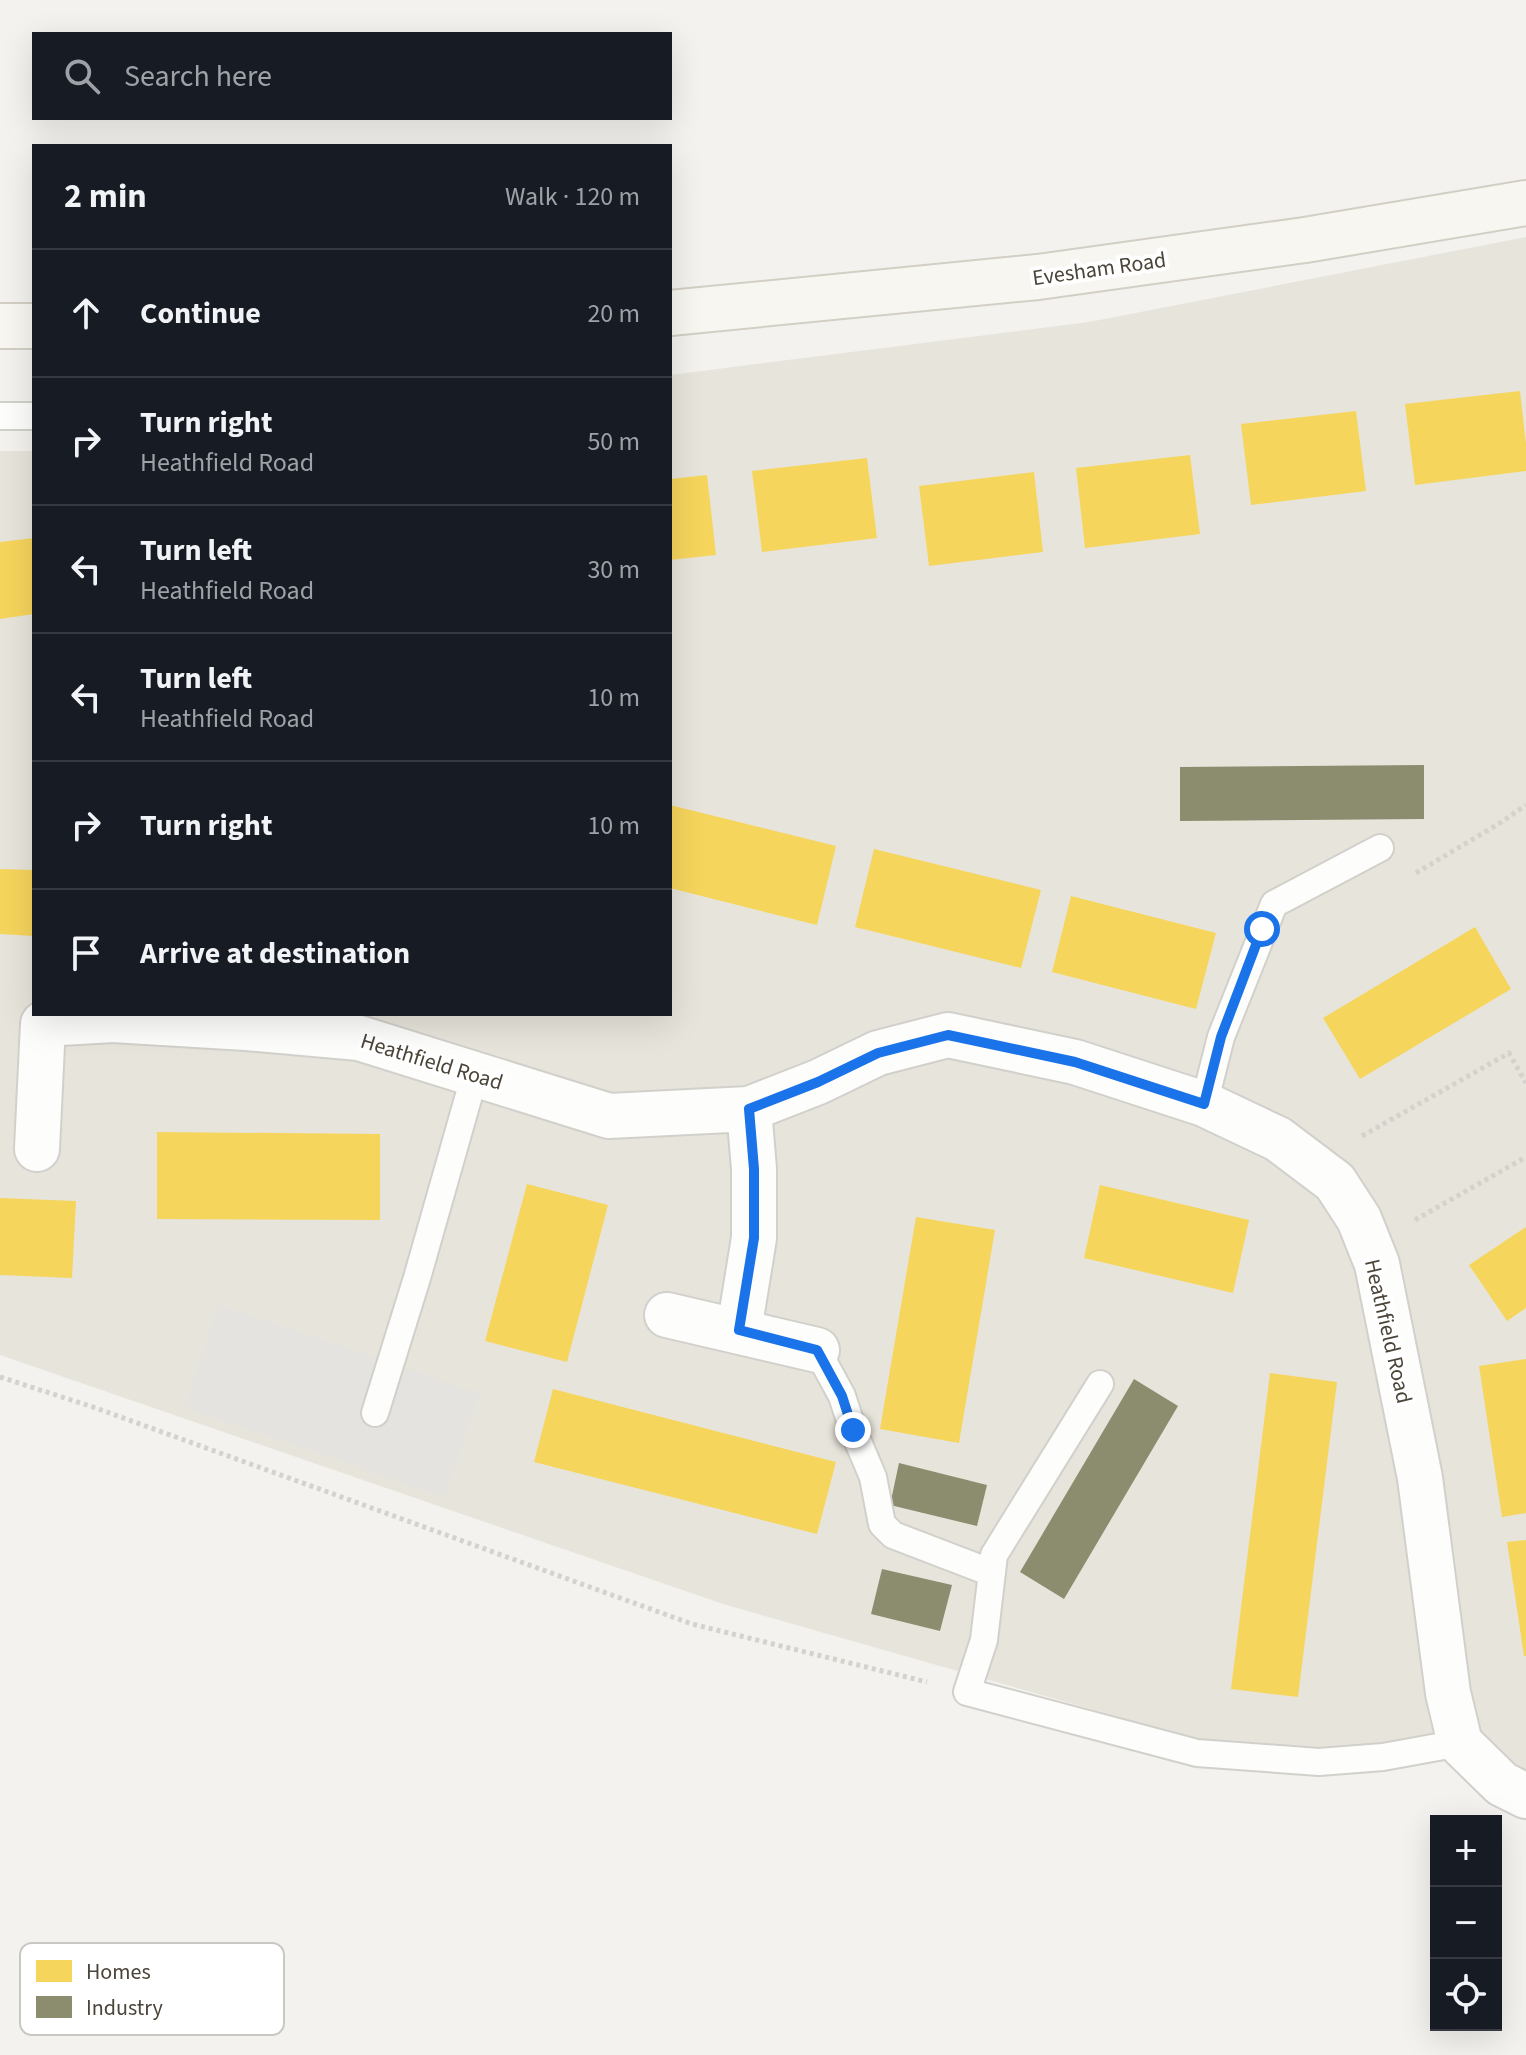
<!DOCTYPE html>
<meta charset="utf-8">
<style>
body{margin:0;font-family:"Source Sans 3",sans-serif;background:#242831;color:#f1f3f6}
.controls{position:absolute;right:24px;bottom:24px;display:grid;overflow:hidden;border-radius:0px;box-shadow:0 8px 32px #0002}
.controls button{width:72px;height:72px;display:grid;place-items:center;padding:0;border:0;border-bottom:2px solid #363941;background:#171b24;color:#f1f3f6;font:40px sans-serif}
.stop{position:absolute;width:24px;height:24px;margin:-18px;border:6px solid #1a73e8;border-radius:50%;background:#fff}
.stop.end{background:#1a73e8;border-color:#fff;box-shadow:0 2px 8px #0008}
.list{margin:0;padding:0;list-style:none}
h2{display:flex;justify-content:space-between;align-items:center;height:104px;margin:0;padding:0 32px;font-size:34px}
h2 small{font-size:26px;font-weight:400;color:#9ea1a6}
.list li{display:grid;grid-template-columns:52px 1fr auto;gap:24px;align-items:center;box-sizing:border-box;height:128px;padding:0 32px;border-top:2px solid #363941}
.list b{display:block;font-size:30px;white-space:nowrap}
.list p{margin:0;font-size:26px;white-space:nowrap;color:#9ea1a6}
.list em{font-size:26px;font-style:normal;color:#9ea1a6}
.icon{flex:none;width:44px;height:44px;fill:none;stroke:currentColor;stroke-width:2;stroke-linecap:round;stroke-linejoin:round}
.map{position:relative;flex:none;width:1526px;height:2055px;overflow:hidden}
.search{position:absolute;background:#171b24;box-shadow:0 8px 32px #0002;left:32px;top:32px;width:640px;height:88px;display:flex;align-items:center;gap:20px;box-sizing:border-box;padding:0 28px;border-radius:0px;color:#9ea1a6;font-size:30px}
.panel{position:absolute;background:#171b24;box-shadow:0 8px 32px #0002;left:32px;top:144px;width:640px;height:872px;border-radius:0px}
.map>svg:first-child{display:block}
.residential{fill:#e7e4db}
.parking{fill:#e5e3df}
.homes{fill:#f6d55c}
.industry{fill:#8c8c6e}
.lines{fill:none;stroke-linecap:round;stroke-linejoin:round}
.service-casing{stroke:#d1d0cb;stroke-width:30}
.minor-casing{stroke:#d1d0cb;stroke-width:48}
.secondary-casing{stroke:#d3cfc5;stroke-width:48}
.path{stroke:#d3d2cc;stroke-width:5;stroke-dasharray:4 4;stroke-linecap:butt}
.service{stroke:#fdfdfc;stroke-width:26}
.minor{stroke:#fdfdfc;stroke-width:44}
.secondary{stroke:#f7f6f1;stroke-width:44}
.route{stroke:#1a73e8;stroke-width:10}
.labels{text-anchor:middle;stroke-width:8;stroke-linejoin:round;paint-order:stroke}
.street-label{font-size:22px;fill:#4b4438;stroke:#fff}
.key{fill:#fff;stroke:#c9c7c3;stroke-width:2}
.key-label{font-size:22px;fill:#4b4438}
</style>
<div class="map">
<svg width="1526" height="2055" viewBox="0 0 1526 2055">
<rect width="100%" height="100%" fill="#f3f2ee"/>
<!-- residential -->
<path class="residential" d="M 1526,237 L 1526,1788 L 1451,1734 L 1383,1750 L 1317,1752 L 1206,1742 L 723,1604 L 0,1355 L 0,451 L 34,451 L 34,1014 L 670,1014 L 670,375 L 1089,322 Z"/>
<!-- parking -->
<path class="parking" d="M 219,1304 L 480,1394 L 445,1497 L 184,1407 Z"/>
<!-- homes -->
<path class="homes" d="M 1520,391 L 1526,444 L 1526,471 L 1415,485 L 1405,404 Z
M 1356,411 L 1366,491 L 1251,505 L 1241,424 Z
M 1190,455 L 1200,534 L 1085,548 L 1076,468 Z
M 867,458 L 877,538 L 762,552 L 752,471 Z
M 1034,472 L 1043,552 L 929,566 L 919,486 Z
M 707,475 L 716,555 L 670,560 L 670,479 Z
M 34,538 L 34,614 L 0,619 L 0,542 Z
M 670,805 L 836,846 L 817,925 L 670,888 Z
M 874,849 L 1041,890 L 1021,968 L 855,927 Z
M 0,869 L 34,870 L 34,936 L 0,934 Z
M 1071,896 L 1216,933 L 1196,1009 L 1052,972 Z
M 1475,927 L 1511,989 L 1360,1079 L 1323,1018 Z
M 157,1132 L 380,1134 L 380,1220 L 157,1219 Z
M 527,1184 L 608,1205 L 567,1362 L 485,1341 Z
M 1100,1185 L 1249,1220 L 1233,1293 L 1084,1258 Z
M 0,1198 L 76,1201 L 72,1278 L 0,1275 Z
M 916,1217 L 995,1230 L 959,1443 L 880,1429 Z
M 1526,1227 L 1526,1308 L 1507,1321 L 1469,1265 Z
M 1526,1359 L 1526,1513 L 1502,1517 L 1479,1366 Z
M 1270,1373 L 1337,1382 L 1298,1697 L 1231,1689 Z
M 553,1389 L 836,1462 L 817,1534 L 534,1462 Z
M 1526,1540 L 1526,1656 L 1524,1656 L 1507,1542 Z"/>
<!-- industry -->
<path class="industry" d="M 1424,765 L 1424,819 L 1180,821 L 1180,767 Z
M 1134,1379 L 1178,1406 L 1064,1599 L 1020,1572 Z
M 899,1463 L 987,1485 L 977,1526 L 890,1505 Z
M 882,1569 L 952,1585 L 940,1631 L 871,1614 Z"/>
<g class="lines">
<defs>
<path id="service" d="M 0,416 L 34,416
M 1204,1104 L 1221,1037 L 1274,904 L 1380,848
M 817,1350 L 842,1396 L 853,1430 L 873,1477 L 882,1524 L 893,1535 L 992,1573
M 1100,1384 L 994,1555 L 984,1640 L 967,1692 L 1197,1753 L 1319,1762 L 1383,1757 L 1460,1743
M 375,1413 L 417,1278 L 475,1074"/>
<path id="minor" d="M 37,1149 L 43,1024 L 113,1020 L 246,1028 L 359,1038 L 609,1116 L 749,1109 L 818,1082 L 878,1053 L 948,1035 L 1075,1062 L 1204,1104 L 1278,1139 L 1335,1182 L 1359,1219 L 1377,1264 L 1420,1478 L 1448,1693 L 1460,1743 L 1502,1784 L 1526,1796
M 667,1315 L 817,1350
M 739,1330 L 754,1238 L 754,1169 L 749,1109"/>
<path id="secondary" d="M 670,313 L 1038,277 L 1305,240 L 1526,203
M 0,326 L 34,326"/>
</defs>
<!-- service casing -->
<use href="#service" class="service-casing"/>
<!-- minor casing -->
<use href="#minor" class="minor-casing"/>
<!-- secondary casing -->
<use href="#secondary" class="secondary-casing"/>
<!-- path -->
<path class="path" d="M 1416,873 L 1500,823 L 1526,805
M 1362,1136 L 1509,1053 L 1526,1083
M 1415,1220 L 1526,1157
M 0,1377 L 93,1407 L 692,1624 L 927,1682"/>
<!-- service -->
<use href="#service" class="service"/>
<!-- minor -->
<use href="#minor" class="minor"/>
<!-- secondary -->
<use href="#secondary" class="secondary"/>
</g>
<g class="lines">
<!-- route -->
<path class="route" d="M 853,1430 L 842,1396 L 817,1350 L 739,1330 L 754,1238 L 754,1169 L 749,1109 L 818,1082 L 878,1053 L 948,1035 L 1075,1062 L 1204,1104 L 1221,1037 L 1262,929"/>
</g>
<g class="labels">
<!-- street labels -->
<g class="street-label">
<text transform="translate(1099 268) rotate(-8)" y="8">Evesham Road</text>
<text transform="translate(432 1061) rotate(17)" y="8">Heathfield Road</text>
<text transform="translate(1389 1331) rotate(77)" y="8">Heathfield Road</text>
</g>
</g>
<!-- legend -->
<rect x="20" y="1943" width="264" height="92" rx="12" class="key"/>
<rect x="36" y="1960" width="36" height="22" fill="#f6d55c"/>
<rect x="36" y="1996" width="36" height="22" fill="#8c8c6e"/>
<g class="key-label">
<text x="86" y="1979">Homes</text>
<text x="86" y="2015">Industry</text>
</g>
</svg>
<div class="controls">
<button>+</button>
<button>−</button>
<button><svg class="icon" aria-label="locate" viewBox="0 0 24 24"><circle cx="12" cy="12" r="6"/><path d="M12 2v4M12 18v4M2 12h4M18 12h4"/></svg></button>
</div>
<div class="stop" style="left:1262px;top:929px"></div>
<div class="stop end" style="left:853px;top:1430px"></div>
<div class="search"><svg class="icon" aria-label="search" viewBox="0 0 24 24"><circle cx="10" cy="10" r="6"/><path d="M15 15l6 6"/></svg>Search here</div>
<section class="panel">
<h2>2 min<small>Walk · 120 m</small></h2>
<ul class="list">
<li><svg class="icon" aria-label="ahead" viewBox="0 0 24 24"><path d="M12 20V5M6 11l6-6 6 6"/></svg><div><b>Continue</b></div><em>20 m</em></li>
<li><svg class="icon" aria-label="right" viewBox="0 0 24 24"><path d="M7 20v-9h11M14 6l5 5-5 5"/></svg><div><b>Turn right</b><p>Heathfield Road</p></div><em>50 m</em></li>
<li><svg class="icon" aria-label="left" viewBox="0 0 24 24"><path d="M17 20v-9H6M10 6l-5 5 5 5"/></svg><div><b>Turn left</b><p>Heathfield Road</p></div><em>30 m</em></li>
<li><svg class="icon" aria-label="left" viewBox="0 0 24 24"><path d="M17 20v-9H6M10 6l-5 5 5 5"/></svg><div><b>Turn left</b><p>Heathfield Road</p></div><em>10 m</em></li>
<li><svg class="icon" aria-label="right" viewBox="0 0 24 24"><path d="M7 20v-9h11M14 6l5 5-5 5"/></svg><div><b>Turn right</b></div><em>10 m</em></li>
<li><svg class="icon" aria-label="arrive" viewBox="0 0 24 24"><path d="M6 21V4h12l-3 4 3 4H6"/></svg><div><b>Arrive at destination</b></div></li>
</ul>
</section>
</div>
